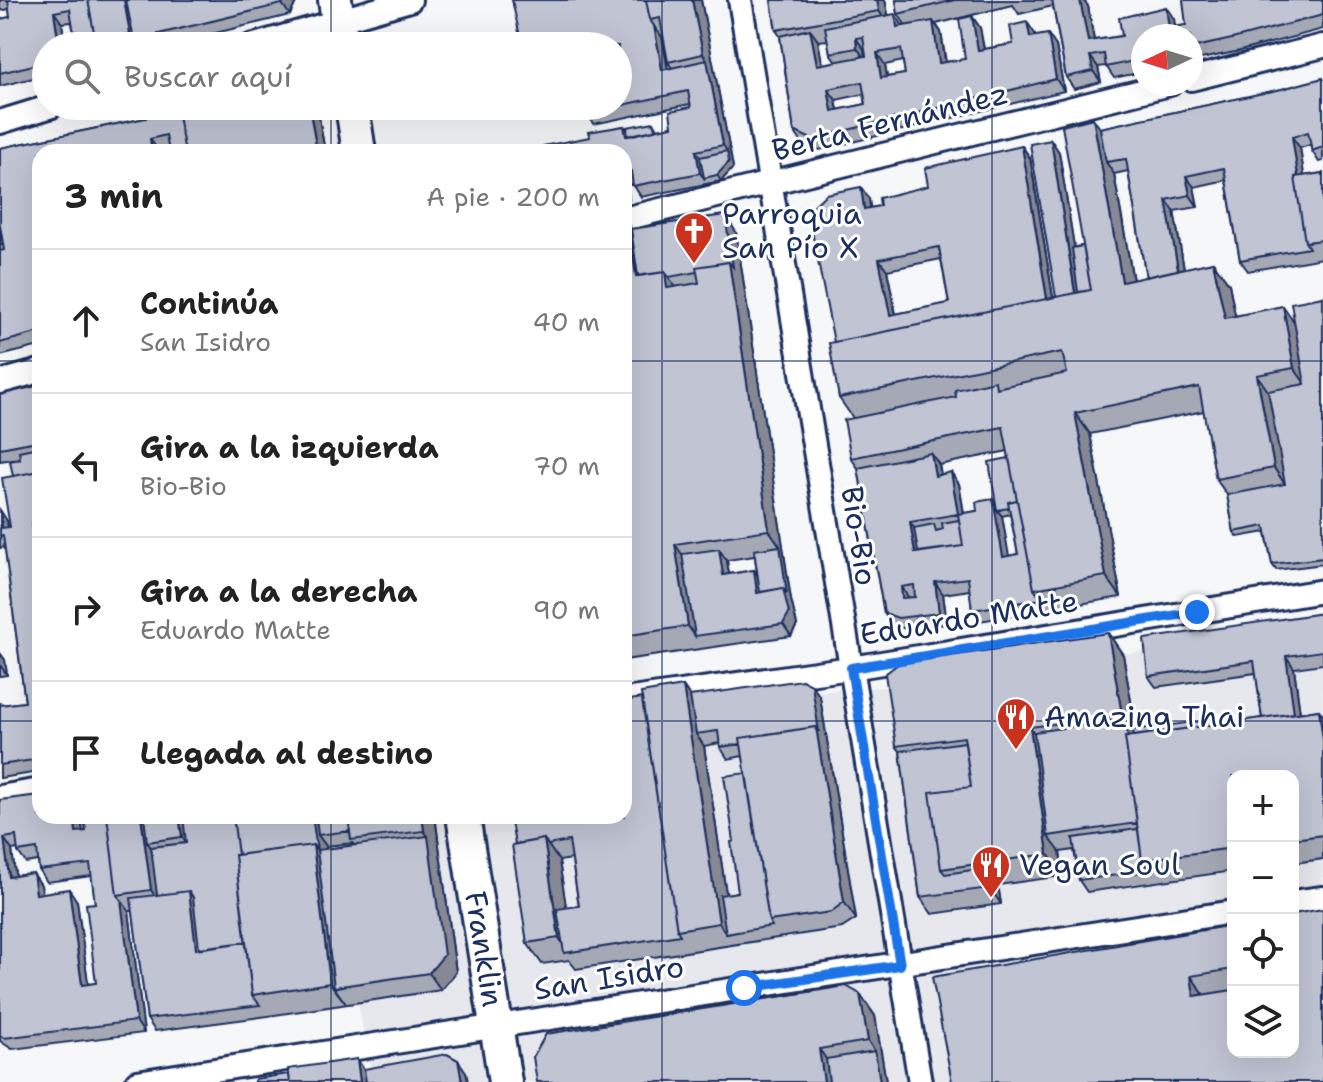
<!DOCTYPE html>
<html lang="es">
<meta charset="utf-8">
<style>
body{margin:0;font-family:"Shantell Sans",sans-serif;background:#f2f2f2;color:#222}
.controls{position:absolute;right:24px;bottom:24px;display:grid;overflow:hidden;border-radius:16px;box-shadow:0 8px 32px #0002}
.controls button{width:72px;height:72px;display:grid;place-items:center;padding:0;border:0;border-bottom:2px solid #e0e0e0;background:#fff;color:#222;font:40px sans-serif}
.compass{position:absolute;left:1131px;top:24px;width:72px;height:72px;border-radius:50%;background:#fff;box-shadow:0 8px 32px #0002;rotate:266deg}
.stop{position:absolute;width:24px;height:24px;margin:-18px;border:6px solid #1a73e8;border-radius:50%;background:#fff}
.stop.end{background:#1a73e8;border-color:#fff;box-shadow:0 2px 8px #0008}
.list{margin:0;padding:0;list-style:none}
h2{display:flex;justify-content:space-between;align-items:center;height:104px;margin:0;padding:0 32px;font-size:34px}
h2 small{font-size:26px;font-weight:400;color:#767676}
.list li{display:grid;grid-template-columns:52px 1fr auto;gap:24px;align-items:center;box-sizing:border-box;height:144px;padding:0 32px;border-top:2px solid #e0e0e0}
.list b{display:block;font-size:30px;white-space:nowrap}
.list p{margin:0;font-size:26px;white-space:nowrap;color:#767676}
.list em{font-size:26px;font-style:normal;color:#767676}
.icon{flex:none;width:44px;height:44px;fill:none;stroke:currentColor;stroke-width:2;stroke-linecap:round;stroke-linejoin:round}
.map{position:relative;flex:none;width:1323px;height:1082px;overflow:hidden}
.search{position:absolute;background:#fff;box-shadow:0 8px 32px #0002;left:32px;top:32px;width:600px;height:88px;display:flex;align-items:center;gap:20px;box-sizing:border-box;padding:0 28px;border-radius:44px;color:#767676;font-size:30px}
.panel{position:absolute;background:#fff;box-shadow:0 8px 32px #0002;left:32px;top:144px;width:600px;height:680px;border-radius:24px}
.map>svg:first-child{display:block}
.built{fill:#e6e8ee;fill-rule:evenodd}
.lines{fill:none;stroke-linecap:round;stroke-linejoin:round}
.street-casing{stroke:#1b2f5e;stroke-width:28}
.secondary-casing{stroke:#1b2f5e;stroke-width:38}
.street{stroke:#fff;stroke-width:22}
.secondary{stroke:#fff;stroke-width:32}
.wall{fill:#a5a9b5;stroke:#1b2f5e;stroke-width:2;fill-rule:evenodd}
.shaded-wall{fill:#868994;stroke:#1b2f5e;stroke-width:2}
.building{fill:#c0c4d3;stroke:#1b2f5e;stroke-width:2;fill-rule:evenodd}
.route{stroke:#1a73e8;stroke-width:10}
.grid{fill:none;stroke:#1b2f5e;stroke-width:2;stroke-opacity:0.55}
.labels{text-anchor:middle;stroke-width:6;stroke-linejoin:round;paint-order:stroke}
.street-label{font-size:30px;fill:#1b2f5e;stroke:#fff}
.poi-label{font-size:30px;fill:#1b2f5e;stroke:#fff;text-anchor:start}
</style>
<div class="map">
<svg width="1323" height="1082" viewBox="0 0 1323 1082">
<rect width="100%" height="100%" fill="#f6f7f9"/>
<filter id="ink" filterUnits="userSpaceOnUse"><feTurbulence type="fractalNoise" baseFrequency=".0125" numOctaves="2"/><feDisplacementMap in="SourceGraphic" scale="16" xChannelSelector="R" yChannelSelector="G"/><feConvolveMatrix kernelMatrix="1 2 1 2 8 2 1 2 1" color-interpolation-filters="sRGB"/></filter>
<g filter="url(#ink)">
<!-- built -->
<path class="built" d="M 1323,625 L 1323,1082 L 373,1082 L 358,1003 L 346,1004 L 322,816 L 624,816 L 624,719 L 810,692 L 914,685 ZM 1233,776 L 1293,776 L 1293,1052 L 1233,1052 Z"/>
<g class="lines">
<defs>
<path id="street" d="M 740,0 L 920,1082
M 251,46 L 410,0
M 1191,79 L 1323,46
M 0,122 L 52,106
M 624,219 L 1170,84
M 0,382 L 40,371
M 624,700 L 851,668 L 1323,591
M 0,797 L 40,790
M 1293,902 L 1323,898
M 137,1082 L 1233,912"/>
<path id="secondary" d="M 335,0 L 342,46
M 352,106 L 359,152
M 463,816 L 505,1082"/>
</defs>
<!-- street casing -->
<use href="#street" class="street-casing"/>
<!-- secondary casing -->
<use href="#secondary" class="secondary-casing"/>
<!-- street -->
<use href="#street" class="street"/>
<!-- secondary -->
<use href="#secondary" class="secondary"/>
</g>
<!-- wall -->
<path class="wall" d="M 0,0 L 297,0 L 290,15 L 162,46 L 76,46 L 72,22 L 62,23 L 65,46 L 46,46 L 46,75 L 0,86 L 0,19 L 10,17 L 9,9 L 0,11 Z
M 512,0 L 701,0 L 733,168 L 721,181 L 641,197 L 633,184 L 627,186 L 629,200 L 624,200 L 624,152 L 590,137 L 624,126 L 628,131 L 654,122 L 658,129 L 672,126 L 691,107 L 690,104 L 594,124 L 586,113 L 618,46 ZM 662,37 L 663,37 L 668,62 L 672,68 L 668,69 Z
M 771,0 L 885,0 L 888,15 L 903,26 L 906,26 L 898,14 L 896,0 L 1083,0 L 1088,6 L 1094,40 L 1122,36 L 1174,19 L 1175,27 L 1323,0 L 1323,29 L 1240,51 L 1191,61 L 1191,36 L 1143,36 L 1143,72 L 1114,78 L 1106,66 L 1098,67 L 1101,82 L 1074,89 L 1066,77 L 1053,6 L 1019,14 L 1013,5 L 936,24 L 941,32 L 946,62 L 965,59 L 972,16 L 980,28 L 984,49 L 1013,44 L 1035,34 L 1036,36 L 1056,46 L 1064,91 L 819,150 L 802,143 L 794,131 L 780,36 L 776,30 ZM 828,40 L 830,53 L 836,62 L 822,64 L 818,41 ZM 903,61 L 905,74 L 887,77 L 885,65 ZM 864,94 L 866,104 L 838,110 L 836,100 Z
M 1323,78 L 1323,161 L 1319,162 L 1312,151 L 1310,145 L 1300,148 L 1304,176 L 1323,173 L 1323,258 L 1248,271 L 1240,260 L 1226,180 L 1194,187 L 1198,207 L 1174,211 L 1184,269 L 1213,262 L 1229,284 L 1235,316 L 1283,306 L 1295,323 L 1323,297 L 1323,564 L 1276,570 L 1272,564 L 1266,532 L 1238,537 L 1234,532 L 1227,495 L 1216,479 L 1204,411 L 1090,434 L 1121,597 L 980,621 L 972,610 L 970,590 L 943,594 L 947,624 L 906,629 L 892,625 L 884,613 L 858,468 L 851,458 L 853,418 L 839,398 L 834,342 L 869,199 L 870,208 L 880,206 L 1022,146 L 1030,158 L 1053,297 L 1056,297 L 1051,140 L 1059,152 L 1074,247 L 1083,246 L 1100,128 L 1282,89 ZM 1128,171 L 1146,277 L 1133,280 L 1114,174 ZM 941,259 L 949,303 L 896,314 L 887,270 ZM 1008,451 L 1009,458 L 996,504 L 993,499 L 977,511 L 964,513 L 959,484 L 941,475 L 939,465 ZM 1010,514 L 1018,554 L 1008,556 L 1002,516 Z
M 144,106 L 317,106 L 325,152 L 169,152 L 169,148 L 158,150 L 40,152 L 40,346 L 0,356 L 0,148 L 146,118 Z
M 725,215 L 736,232 L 791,600 L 797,625 L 791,636 L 624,660 L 624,225 L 628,224 L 631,229 ZM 755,556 L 757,575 L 754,570 L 729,574 L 727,560 Z
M 40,385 L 40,772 L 0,778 L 0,702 L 0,705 L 25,702 L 5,547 L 0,548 L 0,510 L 7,521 L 8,527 L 10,527 L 13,476 L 20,459 L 20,458 L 0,461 L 0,395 Z
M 1323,613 L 1323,664 L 1294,668 L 1300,713 L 1319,710 L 1323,715 L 1323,859 L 1293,863 L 1293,776 L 1233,776 L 1233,871 L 1087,892 L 1079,880 L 1074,850 L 1060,852 L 1063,876 L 998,885 L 1001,904 L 932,914 L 920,897 L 900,751 L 896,746 L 1108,633 L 1123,655 L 1136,730 L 1236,722 L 1262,718 L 1256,673 L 1156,687 L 1148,676 Z
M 0,653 L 5,660 L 7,675 L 0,676 Z
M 812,685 L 820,697 L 856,919 L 842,928 L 576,969 L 569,960 L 542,964 L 527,943 L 515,844 L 642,698 L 683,686 L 690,696 ZM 720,743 L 720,747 L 728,759 L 743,756 L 746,773 L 738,892 L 726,894 L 704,746 ZM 572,859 L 579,906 L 566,908 L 559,861 Z
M 0,800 L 40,816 L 435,816 L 456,972 L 441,990 L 268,1016 L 155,1031 L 147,1019 L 133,911 L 129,911 L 144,1033 L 12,1049 L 0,1041 ZM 353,843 L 354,845 L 326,849 L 326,846 ZM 18,849 L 18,852 L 26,863 L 38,861 L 39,870 L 47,882 L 92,876 L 95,903 L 96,983 L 88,984 L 77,901 L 42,893 L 41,885 L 33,873 L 15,876 L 12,850 Z
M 1233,925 L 1233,1052 L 1323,1082 L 952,1082 Z
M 860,994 L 875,1016 L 886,1082 L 537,1082 Z"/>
<!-- shaded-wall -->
<path class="shaded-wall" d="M 124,0 L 132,0 L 134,40 L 130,34 Z
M 284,0 L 297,0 L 290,15 L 282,4 Z
M 692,0 L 701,0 L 731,157 L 733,168 L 721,181 L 717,175 L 727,151 L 723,145 L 707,60 L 703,54 Z
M 877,0 L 885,0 L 891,28 L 879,11 Z
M 1080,0 L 1083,0 L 1088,6 L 1096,53 L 1088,41 Z
M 1166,7 L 1174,19 L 1176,36 L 1169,28 Z
M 54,12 L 62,23 L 65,46 L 59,46 Z
M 895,14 L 903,26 L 905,39 L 897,27 Z
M 972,16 L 980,28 L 986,62 L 978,50 Z
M 933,21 L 941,32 L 947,75 L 939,63 Z
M 1027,22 L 1035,34 L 1038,49 L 1030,37 Z
M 654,26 L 662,37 L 670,81 L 662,70 Z
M 810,29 L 818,41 L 825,77 L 817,65 Z
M 1048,34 L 1056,46 L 1064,91 L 1056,79 Z
M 856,38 L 864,49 L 865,59 L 857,48 Z
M 877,53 L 885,65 L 889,90 L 881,78 Z
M 1090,56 L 1098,67 L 1101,82 L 1093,71 Z
M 828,89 L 836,100 L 840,122 L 832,111 Z
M 309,106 L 317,106 L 325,152 L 317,152 Z
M 1093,118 L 1108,140 L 1106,162 L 1114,174 L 1137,304 L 1122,282 Z
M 1292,137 L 1300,148 L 1314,241 L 1308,242 Z
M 150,139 L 158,150 L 158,152 L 152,152 Z
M 1051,140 L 1059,152 L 1084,309 L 1077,304 Z
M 1022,146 L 1030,158 L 1057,322 L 1049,310 Z
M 696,151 L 704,162 L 704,178 L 700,173 Z
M 1186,176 L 1194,187 L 1198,207 L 1190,195 Z
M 624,182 L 627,186 L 629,200 L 624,193 Z
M 861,187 L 869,199 L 872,221 L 864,209 Z
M 1166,200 L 1174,211 L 1188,293 L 1180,281 Z
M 725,215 L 736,232 L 791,600 L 797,625 L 791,636 L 783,624 L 783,588 L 780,546 L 769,530 L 729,262 Z
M 628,224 L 643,246 L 639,281 L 636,276 Z
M 879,259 L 887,270 L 898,326 L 890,315 Z
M 1213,262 L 1229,284 L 1240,340 L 1225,318 Z
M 665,272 L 680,293 L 667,288 Z
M 1283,306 L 1298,328 L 1309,389 L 1294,368 Z
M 1257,375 L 1272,397 L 1289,490 L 1274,468 Z
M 1075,413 L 1090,434 L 1121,597 L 1106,576 Z
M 931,453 L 939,465 L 943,487 L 935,476 Z
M 951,472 L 959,484 L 971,557 L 958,514 Z
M 993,499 L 1000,510 L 997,510 L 1002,516 L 1011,568 L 1003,557 Z
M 0,510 L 7,521 L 10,540 L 2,528 Z
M 910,522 L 918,534 L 922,558 L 915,553 Z
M 32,523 L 40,533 L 40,580 Z
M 675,544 L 690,566 L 695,636 L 688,626 Z
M 719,549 L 727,561 L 731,587 L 723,575 Z
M 754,570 L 762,582 L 761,598 L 757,593 Z
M 935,582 L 943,594 L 947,624 L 939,613 Z
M 901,587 L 909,598 L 902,598 Z
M 1108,633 L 1123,655 L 1137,736 L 1140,823 L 1125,720 L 1122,715 Z
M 0,653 L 5,660 L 7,675 L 0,665 Z
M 1286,656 L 1294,668 L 1303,736 L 1295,724 Z
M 812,685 L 820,697 L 856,919 L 844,902 L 816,727 Z
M 683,686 L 698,708 L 696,734 L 704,746 L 732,933 L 726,934 L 719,923 Z
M 1319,710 L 1323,716 L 1323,740 Z
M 1030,727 L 1045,749 L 1048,836 L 1060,852 L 1063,876 L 1048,854 Z
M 74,816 L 82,826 L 84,843 L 76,832 Z
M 141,816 L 151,816 L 147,842 L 155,853 L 162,907 L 151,890 Z
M 179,816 L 186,816 L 190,849 L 182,837 Z
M 312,816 L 322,816 L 318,835 L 326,846 L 343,986 L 334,987 L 346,1004 L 330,983 L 313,845 Z
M 422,816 L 435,816 L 456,972 L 441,990 L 429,973 L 428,836 L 424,831 Z
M 4,838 L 12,850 L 17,888 L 9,877 Z
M 544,839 L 559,861 L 573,951 L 569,952 L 559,938 Z
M 986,868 L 998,885 L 1001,904 L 990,888 Z
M 33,873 L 41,885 L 44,905 L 36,894 Z
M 69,889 L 77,901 L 90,997 L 82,985 Z
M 189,891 L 197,903 L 203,954 L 196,949 Z
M 121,900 L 129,911 L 144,1033 L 136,1021 Z
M 1191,976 L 1206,998 L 1194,996 Z
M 860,994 L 875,1016 L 886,1082 L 880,1082 L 875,1051 L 868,1041 Z
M 819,1049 L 834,1070 L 836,1082 L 824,1082 Z
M 357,1059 L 372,1081 L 372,1082 L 360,1082 Z
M 458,1060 L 466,1072 L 468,1082 L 462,1082 Z"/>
<!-- building -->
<path class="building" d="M 8,0 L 88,0 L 96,43 L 98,46 L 76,46 L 70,9 L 54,12 L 59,46 L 46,46 L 46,62 L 0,73 L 0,19 L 10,17 Z
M 88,0 L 124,0 L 130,34 L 96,43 Z
M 126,0 L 284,0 L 282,4 L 134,40 Z
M 512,0 L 646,0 L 650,20 L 654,26 L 662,70 L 707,60 L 723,145 L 696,151 L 700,173 L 633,186 L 631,171 L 624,173 L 624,152 L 545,152 L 543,146 L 590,137 L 588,132 L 624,126 L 626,136 L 672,126 L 670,111 L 691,107 L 688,91 L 618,106 L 618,46 L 522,46 Z
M 646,0 L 692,0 L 703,54 L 668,62 L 660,18 L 650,20 Z
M 771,0 L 877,0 L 879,11 L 776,30 Z
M 896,0 L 955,0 L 898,14 Z
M 1052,0 L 1080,0 L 1088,41 L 1122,36 L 1119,18 L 1166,7 L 1169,28 L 1186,25 L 1183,0 L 1323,0 L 1323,15 L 1232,39 L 1191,48 L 1191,36 L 1143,36 L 1143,59 L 1106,67 L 1104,54 L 1090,56 L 1093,71 L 1066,77 Z
M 895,14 L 897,27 L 933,21 L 939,63 L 965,59 L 959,19 L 972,16 L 978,50 L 1013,44 L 1010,26 L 1027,22 L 1030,37 L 1048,34 L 1056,79 L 811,139 L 794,131 L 780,36 L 810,29 L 817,65 L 866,56 L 863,37 L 856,38 L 857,48 L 830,53 L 825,27 ZM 901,49 L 905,74 L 881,78 L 877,53 ZM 862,82 L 866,104 L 832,111 L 828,89 Z
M 1323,78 L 1323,147 L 1312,151 L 1308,132 L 1292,137 L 1298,176 L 1295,177 L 1305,242 L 1309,248 L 1240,260 L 1224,168 L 1186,176 L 1190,195 L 1166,200 L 1178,270 L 1146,277 L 1126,159 L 1106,162 L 1100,128 L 1282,89 Z
M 144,106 L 176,106 L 185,152 L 169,152 L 166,135 L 150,139 L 152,152 L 40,152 L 40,187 L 38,187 L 40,197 L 40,332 L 0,343 L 0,251 L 4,250 L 0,225 L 0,148 L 146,118 Z
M 176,106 L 309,106 L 317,152 L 185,152 Z
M 585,106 L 617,106 L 586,113 Z
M 1093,118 L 1122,282 L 1213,262 L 1225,318 L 1283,306 L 1294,368 L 1257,375 L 1274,468 L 1216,479 L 1199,387 L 1075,413 L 1106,576 L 1034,589 L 1003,427 L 851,458 L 844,420 L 956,397 L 955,390 L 995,381 L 996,388 L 1067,373 L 1062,352 L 839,398 L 829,343 L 1091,290 L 1062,126 Z
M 654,122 L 655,130 L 628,136 L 627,127 Z
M 1051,140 L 1075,293 L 1056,297 L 1030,144 Z
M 1022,146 L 1047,299 L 834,342 L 808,211 L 826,194 L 861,187 L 864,209 L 880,206 L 879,198 L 928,186 L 925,168 ZM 939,247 L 949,303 L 890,315 L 879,259 Z
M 727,151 L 729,162 L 717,175 L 704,178 L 700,157 Z
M 1323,173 L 1323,240 L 1305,242 L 1295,177 Z
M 725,215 L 733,267 L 729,262 L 696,267 L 697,272 L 669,277 L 665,272 L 638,276 L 631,229 Z
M 628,224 L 636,276 L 665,272 L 667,288 L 699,283 L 696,267 L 729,262 L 769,530 L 675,544 L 688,626 L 624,636 L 624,225 Z
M 0,228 L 3,245 L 0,245 Z
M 1083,246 L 1091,290 L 1078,292 L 1072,248 Z
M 1323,297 L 1323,558 L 1272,564 L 1265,526 L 1234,532 L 1227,495 L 1285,484 L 1268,391 L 1305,384 L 1291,303 Z
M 40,385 L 40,459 L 37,441 L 0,448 L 0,395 Z
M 38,447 L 40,471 L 13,476 L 10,461 L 20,459 L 19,451 Z
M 931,453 L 935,476 L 951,472 L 958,514 L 910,522 L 915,553 L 963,546 L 958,514 L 977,511 L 976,502 L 993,499 L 1003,557 L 1018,554 L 1008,502 L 1017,500 L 1034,589 L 1041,599 L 972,610 L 968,578 L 935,582 L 939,613 L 898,618 L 884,613 L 858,468 ZM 914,585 L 915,597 L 902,598 L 901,587 Z
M 1009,458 L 1017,500 L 1008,502 L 1009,508 L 997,510 L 989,462 Z
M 40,471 L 40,521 L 32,523 L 40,580 L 40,759 L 0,765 L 0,705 L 25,702 L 3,535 L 0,536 L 0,514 L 2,528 L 10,527 L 2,478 Z
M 959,520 L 963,546 L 918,552 L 914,528 L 934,524 L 936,531 L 943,529 L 942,523 Z
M 780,546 L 787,594 L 783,588 L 760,592 L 754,550 Z
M 719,549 L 723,575 L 754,570 L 757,593 L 783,588 L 789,613 L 783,624 L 695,636 L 682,554 Z
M 1323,613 L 1323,651 L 1286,656 L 1294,713 L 1262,718 L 1254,661 L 1148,676 L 1144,639 Z
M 1108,633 L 1122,715 L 1030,727 L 1048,854 L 941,869 L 930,792 L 971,787 L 964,737 L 896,746 L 885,674 L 899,663 Z
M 802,680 L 812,685 L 819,732 L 816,727 L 740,738 L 741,744 L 720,747 L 718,731 L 696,734 L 690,696 Z
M 683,686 L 719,923 L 677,930 L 641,693 Z
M 642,698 L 677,930 L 680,935 L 564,953 L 557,909 L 579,906 L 569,841 L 548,845 L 544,839 L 515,844 L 510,816 L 624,816 L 624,701 Z
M 1319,710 L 1323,740 L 1323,835 L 1293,839 L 1293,776 L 1233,776 L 1233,848 L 1142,860 L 1125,737 Z
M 1232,717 L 1233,722 L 1134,736 L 1133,730 Z
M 1125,719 L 1128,737 L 1125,737 L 1137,823 L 1048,836 L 1034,732 Z
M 816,727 L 844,902 L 831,912 L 769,921 L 740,738 Z
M 965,742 L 971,787 L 930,792 L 941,869 L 945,874 L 986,868 L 990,888 L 920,897 L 900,751 Z
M 746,773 L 769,921 L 772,926 L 726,934 L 720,895 L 738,892 L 731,842 L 734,841 L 724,776 Z
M 40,795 L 40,816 L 74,816 L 76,832 L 86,831 L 84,816 L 107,816 L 117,895 L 121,900 L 136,1021 L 4,1038 L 0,1035 L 0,800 ZM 16,836 L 18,852 L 37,849 L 39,870 L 90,864 L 95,903 L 86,904 L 96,983 L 82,985 L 69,889 L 36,894 L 33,873 L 9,877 L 4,838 Z
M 107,816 L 141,816 L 151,890 L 117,895 Z
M 144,816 L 179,816 L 182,837 L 147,842 Z
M 183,816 L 233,816 L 238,855 L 235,855 L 246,942 L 199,948 L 193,897 L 189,891 L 157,895 L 151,847 L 186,843 Z
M 233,816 L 312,816 L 317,850 L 313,845 L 238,855 Z
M 316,816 L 348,816 L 350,831 L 318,835 Z
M 348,816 L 422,816 L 424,831 L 351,840 Z
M 1138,829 L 1142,860 L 1149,871 L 1079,880 L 1073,838 Z
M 428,836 L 444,955 L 429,973 L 334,987 L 317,850 Z
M 544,839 L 559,938 L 527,943 L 512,845 Z
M 313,845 L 330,983 L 252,995 L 235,855 Z
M 189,891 L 196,949 L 246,942 L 252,995 L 260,1005 L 147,1019 L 131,898 Z
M 1323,909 L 1323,1082 L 952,1082 L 932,977 L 1233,925 L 1233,969 L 1191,976 L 1194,996 L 1233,990 L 1233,1052 L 1293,1052 L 1293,914 Z
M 846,986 L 860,994 L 868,1041 L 819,1049 L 824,1082 L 537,1082 L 533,1057 L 546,1034 Z
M 875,1051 L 880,1082 L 829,1082 L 826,1059 Z
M 447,1054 L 458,1060 L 462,1082 L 366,1082 L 364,1069 Z
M 357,1059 L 360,1082 L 290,1082 L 288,1069 Z
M 289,1074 L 290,1082 L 255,1082 L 255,1079 Z"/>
</g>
<g class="lines" filter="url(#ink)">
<!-- route -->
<path class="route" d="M 744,988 L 900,965 L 851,668 L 1197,612"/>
</g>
<!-- grid -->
<path class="grid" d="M 331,0 L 331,46M 662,0 L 662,1082M 992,0 L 992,1082M 331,106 L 331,152M 0,361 L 40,361M 624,361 L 1323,361M 0,721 L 40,721M 624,721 L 1323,721M 331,816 L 331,1082"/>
<!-- icons -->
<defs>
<symbol id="church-pin" viewBox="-11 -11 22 30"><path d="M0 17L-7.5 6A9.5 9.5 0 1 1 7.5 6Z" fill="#c8321e" stroke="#fff"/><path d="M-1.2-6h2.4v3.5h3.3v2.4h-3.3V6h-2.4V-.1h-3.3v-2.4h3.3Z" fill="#fff"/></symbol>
<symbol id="restaurant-pin" viewBox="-11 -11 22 30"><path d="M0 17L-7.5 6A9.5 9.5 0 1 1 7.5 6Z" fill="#c8321e" stroke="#fff"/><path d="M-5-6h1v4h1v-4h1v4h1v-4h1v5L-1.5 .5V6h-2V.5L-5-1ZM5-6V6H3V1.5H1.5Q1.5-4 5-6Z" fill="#fff"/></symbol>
</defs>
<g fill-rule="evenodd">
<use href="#church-pin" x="672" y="209" width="44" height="60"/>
<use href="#restaurant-pin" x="994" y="695" width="44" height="60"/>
<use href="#restaurant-pin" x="969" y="843" width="44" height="60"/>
</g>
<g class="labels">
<!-- street labels -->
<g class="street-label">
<text transform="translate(890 122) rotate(-14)" y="10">Berta Fernández</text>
<text transform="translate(859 536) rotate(81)" y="10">Bio-Bio</text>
<text transform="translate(969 618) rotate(-9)" y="10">Eduardo Matte</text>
<text transform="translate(484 949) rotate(81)" y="10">Franklin</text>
<text transform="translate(609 978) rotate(-9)" y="10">San Isidro</text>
</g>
<!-- poi labels -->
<g class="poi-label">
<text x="722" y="224">Parroquia<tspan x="722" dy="34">San Pío X</tspan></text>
<text x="1044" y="727">Amazing Thai</text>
<text x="1019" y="875">Vegan Soul</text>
</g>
</g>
</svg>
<div class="controls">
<button>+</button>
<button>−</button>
<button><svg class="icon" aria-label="locate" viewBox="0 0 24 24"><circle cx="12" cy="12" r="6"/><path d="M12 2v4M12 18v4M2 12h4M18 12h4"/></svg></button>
<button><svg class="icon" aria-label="layers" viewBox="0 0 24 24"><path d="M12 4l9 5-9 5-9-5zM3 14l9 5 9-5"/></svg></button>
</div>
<svg class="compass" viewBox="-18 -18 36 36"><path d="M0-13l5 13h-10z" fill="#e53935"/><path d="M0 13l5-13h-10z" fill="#767676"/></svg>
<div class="stop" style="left:744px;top:988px"></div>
<div class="stop end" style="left:1197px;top:612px"></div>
<div class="search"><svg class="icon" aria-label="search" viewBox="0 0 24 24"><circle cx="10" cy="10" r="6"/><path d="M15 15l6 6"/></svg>Buscar aquí</div>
<section class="panel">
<h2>3 min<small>A pie · 200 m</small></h2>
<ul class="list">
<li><svg class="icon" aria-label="ahead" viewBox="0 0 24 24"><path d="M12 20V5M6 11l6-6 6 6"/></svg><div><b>Continúa</b><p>San Isidro</p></div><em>40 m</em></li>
<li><svg class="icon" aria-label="left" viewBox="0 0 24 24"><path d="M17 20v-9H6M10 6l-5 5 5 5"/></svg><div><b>Gira a la izquierda</b><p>Bio-Bio</p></div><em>70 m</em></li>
<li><svg class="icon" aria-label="right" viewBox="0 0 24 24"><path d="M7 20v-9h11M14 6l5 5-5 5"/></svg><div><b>Gira a la derecha</b><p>Eduardo Matte</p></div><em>90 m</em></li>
<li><svg class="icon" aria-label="arrive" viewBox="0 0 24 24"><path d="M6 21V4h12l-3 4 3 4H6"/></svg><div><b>Llegada al destino</b></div></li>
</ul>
</section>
</div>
